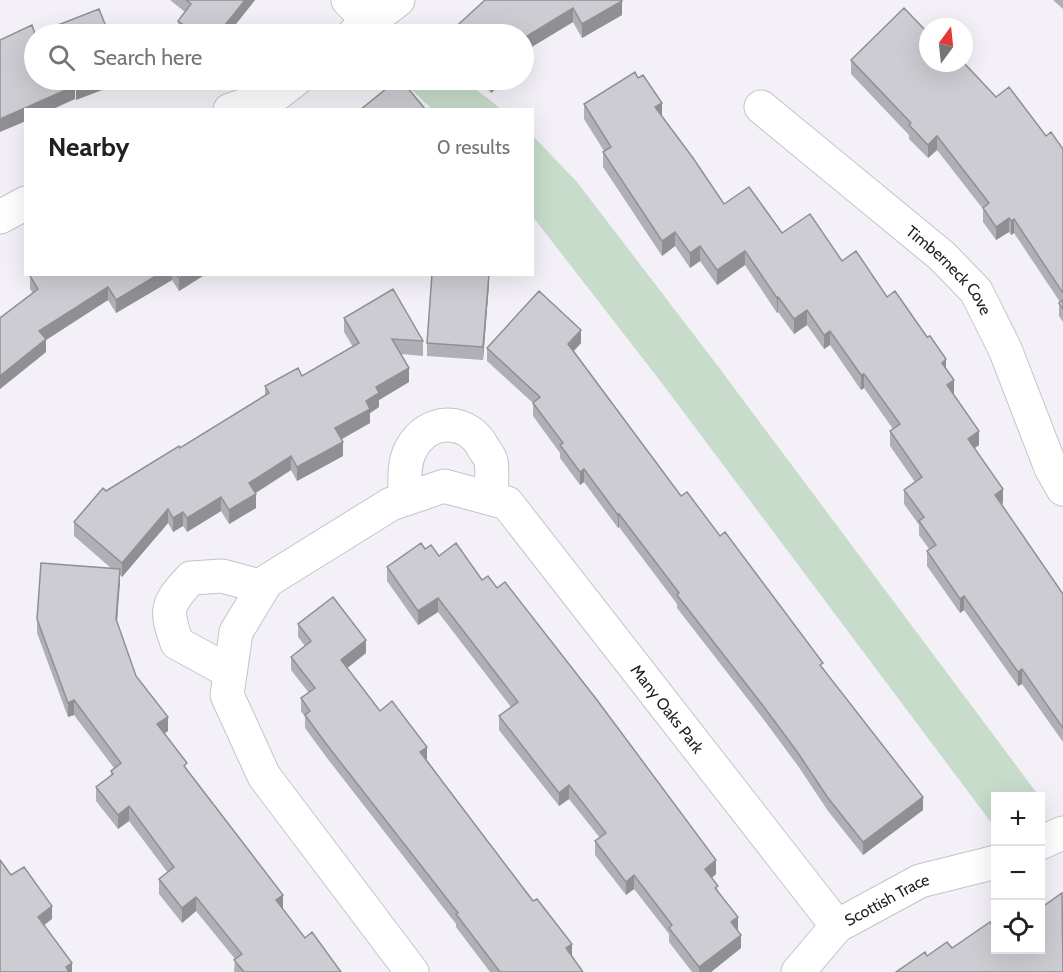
<!DOCTYPE html>
<meta charset="utf-8">
<style>
body{margin:0;font-family:Cabin,sans-serif;background:#f6f6f6;color:#202124}
.controls{position:absolute;right:18px;bottom:18px;display:grid;overflow:hidden;border-radius:0px;box-shadow:0 6px 24px #0002}
.controls button{width:54px;height:54px;display:grid;place-items:center;padding:0;border:0;border-bottom:2px solid #e0e0e0;background:#fff;color:#202124;font:30px sans-serif}
.compass{position:absolute;left:919px;top:18px;width:54px;height:54px;border-radius:50%;background:#fff;box-shadow:0 6px 24px #0002;rotate:15deg}
.list{margin:0;padding:0;list-style:none}
h2{display:flex;justify-content:space-between;align-items:center;height:78px;margin:0;padding:0 24px;font-size:26px}
h2 small{font-size:20px;font-weight:400;color:#757577}
.icon{flex:none;width:33px;height:33px;fill:none;stroke:currentColor;stroke-width:2;stroke-linecap:round;stroke-linejoin:round}
.map{position:relative;flex:none;width:1063px;height:972px;overflow:hidden}
.search{position:absolute;background:#fff;box-shadow:0 6px 24px #0002;left:24px;top:24px;width:510px;height:66px;display:flex;align-items:center;gap:15px;box-sizing:border-box;padding:0 21px;border-radius:33px;color:#757577;font-size:22px}
.panel{position:absolute;background:#fff;box-shadow:0 6px 24px #0002;left:24px;top:108px;width:510px;height:168px;border-radius:0px}
.map>svg:first-child{display:block}
.green{fill:#c7dccb}
.lines{fill:none;stroke-linecap:round;stroke-linejoin:round}
.minor-casing{stroke:#c5c3ca;stroke-width:35}
.minor{stroke:#fff;stroke-width:33}
.wall{fill:#b0afb5}
.shaded-wall{fill:#908f93}
.building{fill:#cdccd2;stroke:#908f93;stroke-width:1.5}
.labels{text-anchor:middle;stroke-width:4.5;stroke-linejoin:round;paint-order:stroke}
.street-label{font-size:16px;fill:#232325;stroke:#fff}
</style>
<div class="map">
<svg width="1063" height="972" viewBox="0 0 1063 972">
<rect width="100%" height="100%" fill="#f3f1f7"/>
<!-- green -->
<path class="green" d="M 401,80 L 464,80 L 501,109 L 432,109 Z
M 532,135 L 577,182 L 714,361 L 1039,796 L 996,796 L 995,824 L 993,825 L 661,382 L 533,217 Z"/>
<g class="lines">
<defs>
<g id="minor">
<path d="M 348,0 L 369,22"/>
<path d="M 354,34 L 398,0"/>
<path id="s1" d="M 761,107 L 942,256 L 976,291 L 1005,349 L 1051,468 L 1063,489"/>
<path d="M 230,110 L 277,94 L 295,80"/>
<path d="M 0,217 L 26,203"/>
<path d="M 405,499 C 405,483 403,463 411,449 C 428,417 468,417 484,449 C 486,452 490,457 491,461 C 493,472 491,487 491,498"/>
<path d="M 230,672 L 177,643 C 165,609 166,605 191,578 L 222,576 L 263,587"/>
<path d="M 1040,843 L 1063,833"/>
<path id="s2" d="M 412,972 L 264,776 L 227,695 L 236,632 L 267,581 L 391,504 L 444,486 L 507,503 L 837,926"/>
<path id="s3" d="M 798,972 L 837,926 L 920,881 L 996,862"/>
</g>
</defs>
<!-- minor casing -->
<use href="#minor" class="minor-casing"/>
<!-- minor -->
<use href="#minor" class="minor"/>
</g>
<!-- wall -->
<path class="wall" d="M 170,0 L 255,0 L 228,34 L 179,34 L 178,21 L 185,12 Z
M 485,0 L 621,0 L 622,15 L 582,38 L 573,22 L 525,51 L 525,62 L 524,63 L 524,34 L 449,34 L 449,33 Z
M 1053,0 L 1063,0 L 1063,9 Z
M 851,60 L 928,63 L 996,97 L 1063,149 L 1063,322 L 1059,316 L 1059,303 L 1060,302 L 1014,233 L 1011,235 L 1009,232 L 996,240 L 983,222 L 983,209 L 937,150 L 928,158 L 909,139 L 909,135 L 851,74 Z
M 638,78 L 662,116 L 724,204 L 782,233 L 842,261 L 887,297 L 946,369 L 954,395 L 979,445 L 974,448 L 1003,503 L 1001,505 L 1063,594 L 1063,742 L 1022,684 L 1018,686 L 964,610 L 960,613 L 927,566 L 927,551 L 929,549 L 919,535 L 919,525 L 904,504 L 904,490 L 915,482 L 890,446 L 890,431 L 893,429 L 864,388 L 861,390 L 830,345 L 824,349 L 807,325 L 794,334 L 778,312 L 777,313 L 745,265 L 717,285 L 700,261 L 690,268 L 675,246 L 662,256 L 603,167 L 603,152 L 604,151 L 584,119 L 584,104 Z
M 479,80 L 506,80 L 491,93 Z
M 32,274 L 206,274 L 179,291 L 172,280 L 116,313 L 108,300 L 46,340 L 46,352 L 0,389 L 0,318 L 33,293 L 30,289 L 30,276 Z
M 489,284 L 483,360 L 427,356 L 427,343 Z
M 344,318 L 423,341 L 423,356 L 401,354 L 409,382 L 379,400 L 379,407 L 370,413 L 370,423 L 341,439 L 343,456 L 297,481 L 291,470 L 256,493 L 256,508 L 229,524 L 221,511 L 187,532 L 183,526 L 173,532 L 168,523 L 122,577 L 120,575 L 117,622 L 136,676 L 168,731 L 164,733 L 187,770 L 283,909 L 305,938 L 341,972 L 234,972 L 235,959 L 196,911 L 182,923 L 159,894 L 159,879 L 168,873 L 129,821 L 118,829 L 96,801 L 96,787 L 111,775 L 111,771 L 114,768 L 74,715 L 68,717 L 37,633 L 37,619 L 111,568 L 74,536 L 74,522 L 106,491 L 180,448 L 265,395 L 265,386 L 302,376 L 353,347 L 344,332 Z
M 581,343 L 574,351 L 681,496 L 823,670 L 923,810 L 863,855 L 828,811 L 798,766 L 764,720 L 677,608 L 677,604 L 619,527 L 618,528 L 584,482 L 580,485 L 560,458 L 560,453 L 533,416 L 533,403 L 487,361 L 487,348 Z
M 425,549 L 482,580 L 716,874 L 712,878 L 738,931 L 741,948 L 711,972 L 692,972 L 669,942 L 669,934 L 634,889 L 626,895 L 595,855 L 595,841 L 600,838 L 569,799 L 559,806 L 499,730 L 499,716 L 511,707 L 438,612 L 418,625 L 387,581 L 387,567 Z
M 298,624 L 366,653 L 347,668 L 380,711 L 427,760 L 583,972 L 490,972 L 456,927 L 456,924 L 327,758 L 305,728 L 305,717 L 301,711 L 301,698 L 309,693 L 291,670 L 291,657 L 305,646 L 298,637 Z"/>
<!-- shaded-wall -->
<path class="shaded-wall" d="M 245,0 L 255,0 L 228,34 L 218,34 Z
M 622,1 L 622,15 L 582,38 L 582,24 Z
M 573,8 L 573,22 L 525,51 L 525,62 L 524,63 L 524,38 Z
M 97,80 L 108,80 L 105,81 L 105,89 L 76,100 L 76,87 Z
M 491,80 L 506,80 L 491,93 Z
M 75,86 L 75,99 L 51,110 L 26,110 L 26,121 L 0,132 L 0,119 Z
M 662,103 L 662,117 L 655,107 Z
M 937,136 L 937,150 L 928,158 L 928,145 Z
M 1009,218 L 1009,232 L 996,240 L 996,227 Z
M 1014,219 L 1014,233 L 1011,235 L 1011,221 Z
M 675,232 L 675,246 L 662,256 L 662,241 Z
M 700,246 L 700,261 L 690,268 L 690,253 Z
M 745,251 L 745,265 L 717,285 L 717,270 Z
M 159,274 L 172,274 L 172,280 L 116,313 L 116,300 Z
M 185,274 L 206,274 L 179,291 L 179,278 Z
M 489,274 L 489,284 L 483,360 L 483,347 Z
M 108,287 L 108,300 L 46,340 L 46,352 L 0,389 L 0,376 L 39,331 Z
M 778,297 L 778,312 L 777,313 L 777,298 Z
M 807,310 L 807,325 L 794,334 L 794,319 Z
M 581,330 L 581,343 L 568,357 L 568,344 Z
M 830,331 L 830,345 L 824,349 L 824,335 Z
M 946,359 L 946,374 L 942,363 Z
M 409,368 L 409,382 L 379,400 L 379,407 L 370,413 L 370,423 L 335,443 L 335,428 L 376,387 Z
M 864,374 L 864,388 L 861,390 L 861,375 Z
M 954,380 L 954,395 L 947,400 L 947,385 Z
M 979,431 L 979,445 L 968,453 L 968,439 Z
M 343,442 L 343,456 L 297,481 L 297,467 Z
M 291,456 L 291,470 L 249,497 L 249,483 Z
M 584,469 L 584,482 L 580,485 L 580,472 Z
M 1003,489 L 1003,503 L 995,509 L 995,495 Z
M 256,494 L 256,508 L 229,524 L 229,510 Z
M 221,497 L 221,511 L 187,532 L 187,518 Z
M 168,509 L 168,523 L 122,577 L 122,563 Z
M 183,512 L 183,526 L 173,532 L 173,518 Z
M 619,514 L 619,527 L 618,528 L 618,515 Z
M 120,569 L 120,583 L 116,634 L 116,619 Z
M 964,596 L 964,610 L 960,613 L 960,599 Z
M 438,598 L 438,612 L 418,625 L 418,611 Z
M 366,640 L 366,653 L 341,673 L 341,660 Z
M 1022,669 L 1022,684 L 1018,686 L 1018,672 Z
M 74,700 L 74,715 L 68,717 L 68,703 Z
M 168,717 L 168,731 L 157,739 L 157,724 Z
M 427,747 L 427,760 L 420,752 Z
M 569,785 L 569,799 L 559,806 L 559,793 Z
M 923,797 L 923,810 L 863,855 L 863,842 Z
M 129,806 L 129,821 L 118,829 L 118,815 Z
M 716,860 L 716,874 L 705,883 L 705,869 Z
M 634,875 L 634,889 L 626,895 L 626,882 Z
M 283,895 L 283,910 L 276,900 Z
M 196,897 L 196,911 L 182,923 L 182,908 Z
M 52,906 L 52,919 L 38,930 L 38,917 Z
M 738,917 L 738,931 L 731,922 Z
M 741,935 L 741,948 L 711,972 L 699,972 L 699,967 Z
M 572,944 L 572,957 L 566,948 Z
M 72,963 L 72,972 L 66,972 L 66,967 Z"/>
<!-- building -->
<path class="building" d="M 186,0 L 245,0 L 218,34 L 196,34 L 178,21 L 191,4 Z
M 485,0 L 621,0 L 622,1 L 582,24 L 573,8 L 524,38 L 524,34 L 451,34 L 449,33 Z
M 904,8 L 928,33 L 928,63 L 964,63 L 996,97 L 1009,87 L 1046,136 L 1051,132 L 1063,149 L 1063,293 L 1014,219 L 1011,221 L 1009,218 L 996,227 L 983,208 L 989,203 L 937,136 L 928,145 L 909,125 L 911,123 L 851,60 Z
M 99,9 L 109,34 L 34,34 L 34,80 L 97,80 L 76,87 L 75,86 L 0,119 L 0,40 L 32,25 L 35,34 Z
M 635,72 L 638,78 L 643,75 L 662,103 L 655,107 L 693,158 L 724,204 L 749,187 L 782,233 L 810,214 L 842,261 L 856,251 L 887,297 L 895,291 L 927,337 L 930,336 L 946,359 L 942,363 L 954,380 L 947,385 L 979,431 L 968,439 L 1003,489 L 995,495 L 1063,594 L 1063,728 L 1022,669 L 1018,672 L 964,596 L 960,599 L 927,551 L 936,545 L 919,521 L 924,517 L 904,490 L 922,477 L 890,431 L 900,424 L 864,374 L 861,375 L 830,331 L 824,335 L 807,310 L 794,319 L 778,297 L 777,298 L 745,251 L 717,270 L 700,246 L 690,253 L 675,232 L 662,241 L 603,152 L 611,147 L 584,104 Z
M 397,80 L 401,80 L 426,110 L 360,110 Z
M 32,274 L 159,274 L 116,300 L 108,287 L 39,331 L 46,339 L 0,376 L 0,318 L 38,289 L 30,276 Z
M 176,274 L 185,274 L 179,278 Z
M 432,274 L 489,274 L 483,347 L 427,343 Z
M 393,289 L 423,341 L 392,339 L 409,368 L 376,387 L 379,393 L 366,401 L 370,409 L 335,428 L 343,442 L 297,467 L 291,456 L 249,483 L 256,494 L 229,510 L 221,497 L 187,518 L 183,512 L 173,518 L 168,509 L 122,563 L 74,522 L 103,488 L 106,491 L 179,446 L 180,448 L 269,393 L 265,386 L 298,368 L 302,376 L 359,343 L 344,318 Z
M 539,291 L 581,330 L 568,344 L 681,496 L 687,492 L 720,536 L 725,532 L 823,663 L 820,665 L 923,797 L 863,842 L 828,798 L 798,753 L 764,707 L 677,595 L 679,593 L 619,514 L 618,515 L 584,469 L 580,472 L 560,445 L 563,443 L 533,403 L 540,397 L 487,348 Z
M 1063,300 L 1063,309 L 1059,303 Z
M 421,543 L 425,549 L 431,545 L 439,556 L 456,543 L 482,580 L 488,576 L 497,588 L 505,582 L 597,700 L 716,860 L 705,869 L 718,886 L 715,888 L 738,917 L 731,922 L 741,935 L 699,967 L 669,928 L 672,925 L 634,875 L 626,882 L 595,841 L 606,833 L 569,785 L 559,793 L 499,716 L 518,702 L 438,598 L 418,611 L 387,567 Z
M 41,563 L 120,569 L 116,619 L 136,676 L 168,717 L 157,724 L 187,763 L 184,766 L 283,895 L 276,900 L 305,938 L 312,932 L 341,972 L 244,972 L 234,960 L 242,954 L 196,897 L 182,908 L 159,879 L 174,867 L 129,806 L 118,815 L 96,787 L 113,774 L 111,771 L 121,763 L 74,700 L 68,703 L 37,619 Z
M 333,597 L 366,640 L 341,660 L 380,711 L 392,701 L 427,747 L 420,752 L 533,901 L 537,899 L 572,944 L 566,948 L 583,972 L 500,972 L 456,914 L 458,913 L 327,745 L 305,715 L 310,711 L 301,698 L 315,688 L 291,657 L 311,641 L 298,624 Z
M 0,860 L 11,875 L 24,867 L 52,906 L 38,917 L 72,963 L 66,967 L 69,972 L 0,972 Z
M 1062,893 L 1063,972 L 896,972 L 925,952 L 927,956 L 947,942 L 952,948 L 990,922 L 994,928 L 996,927 L 996,950 L 1041,950 L 1041,904 L 1042,907 Z"/>
<g class="labels">
<!-- street labels -->
<g class="street-label">
<text dy="6" stroke="none"><textPath href="#s1" startOffset="250">Timberneck Cove</textPath></text>
<text dy="6" stroke="none"><textPath href="#s2" startOffset="986">Many Oaks Park</textPath></text>
<text dy="6" stroke="none"><textPath href="#s3" startOffset="117">Scottish Trace</textPath></text>
</g>
</g>
</svg>
<div class="controls">
<button>+</button>
<button>−</button>
<button><svg class="icon" aria-label="locate" viewBox="0 0 24 24"><circle cx="12" cy="12" r="6"/><path d="M12 2v4M12 18v4M2 12h4M18 12h4"/></svg></button>
</div>
<svg class="compass" viewBox="-18 -18 36 36"><path d="M0-13l5 13h-10z" fill="#e53935"/><path d="M0 13l5-13h-10z" fill="#757577"/></svg>
<div class="search"><svg class="icon" aria-label="search" viewBox="0 0 24 24"><circle cx="10" cy="10" r="6"/><path d="M15 15l6 6"/></svg>Search here</div>
<section class="panel">
<h2>Nearby<small>0 results</small></h2>
<ul class="list">
</ul>
</section>
</div>
